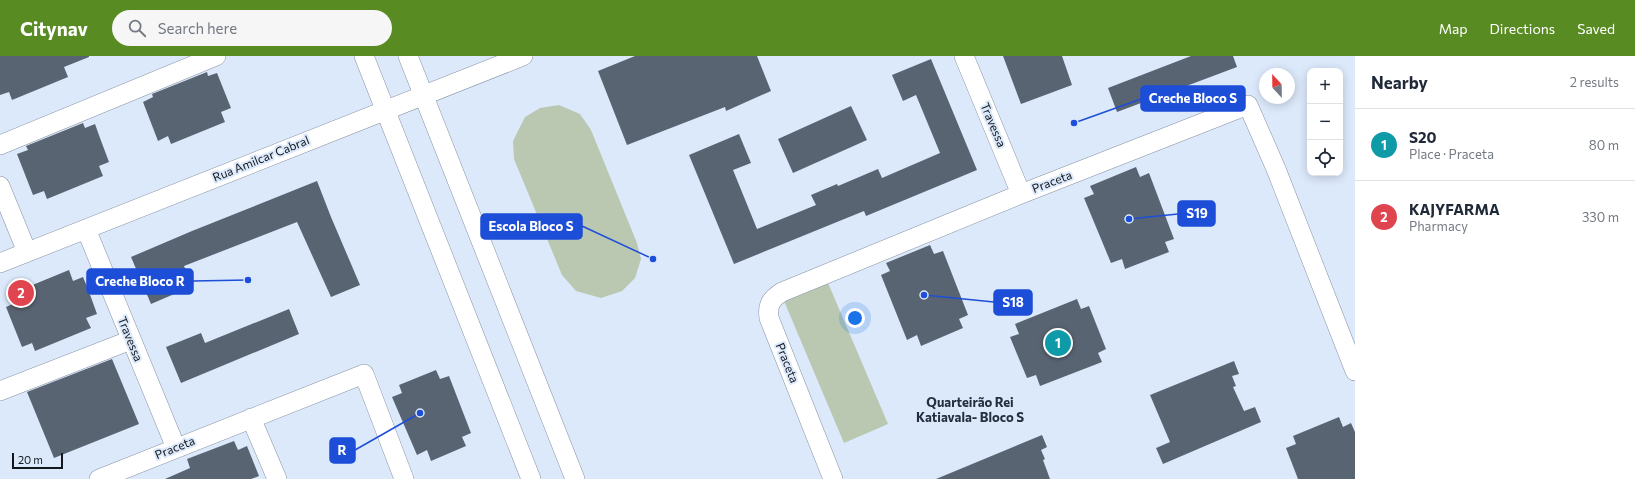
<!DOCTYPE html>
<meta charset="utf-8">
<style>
body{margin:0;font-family:Commissioner,sans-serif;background:#f6f6f7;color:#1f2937}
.controls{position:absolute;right:12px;top:12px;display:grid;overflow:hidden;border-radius:8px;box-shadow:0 2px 10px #0003}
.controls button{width:36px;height:36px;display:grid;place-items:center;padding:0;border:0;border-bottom:1px solid #e0e1e3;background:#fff;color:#1f2937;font:20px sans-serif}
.compass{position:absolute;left:1259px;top:12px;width:36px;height:36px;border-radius:50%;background:#fff;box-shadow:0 2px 10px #0003;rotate:338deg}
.scale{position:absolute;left:12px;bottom:10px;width:51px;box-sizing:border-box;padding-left:4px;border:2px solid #13181e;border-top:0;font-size:11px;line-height:14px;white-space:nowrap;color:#13181e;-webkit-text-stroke:3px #dce9fb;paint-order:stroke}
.you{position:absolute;left:855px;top:262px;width:14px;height:14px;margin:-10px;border:3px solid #fff;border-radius:50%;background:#1a73e8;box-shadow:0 0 0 6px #1a73e833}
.badge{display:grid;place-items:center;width:26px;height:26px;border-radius:50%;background:#588b22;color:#fff;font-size:13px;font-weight:700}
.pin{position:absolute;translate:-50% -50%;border:2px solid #fff;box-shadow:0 1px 4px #0006}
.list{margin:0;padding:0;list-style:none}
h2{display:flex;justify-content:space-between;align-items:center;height:52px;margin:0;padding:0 16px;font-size:17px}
h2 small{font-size:13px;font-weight:400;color:#747a83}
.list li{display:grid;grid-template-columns:26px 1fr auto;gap:12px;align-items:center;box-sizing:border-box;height:72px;padding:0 16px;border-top:1px solid #e0e1e3}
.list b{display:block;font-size:15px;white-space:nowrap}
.list p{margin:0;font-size:13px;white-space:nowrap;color:#747a83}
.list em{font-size:13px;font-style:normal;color:#747a83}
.icon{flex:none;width:22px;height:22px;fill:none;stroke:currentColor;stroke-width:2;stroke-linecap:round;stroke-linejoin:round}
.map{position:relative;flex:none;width:1355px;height:423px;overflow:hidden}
header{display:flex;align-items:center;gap:24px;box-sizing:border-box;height:56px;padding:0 20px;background:#588b22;color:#fff}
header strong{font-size:19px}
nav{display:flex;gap:22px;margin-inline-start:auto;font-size:14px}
.search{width:280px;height:36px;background:#f6f6f7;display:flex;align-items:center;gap:10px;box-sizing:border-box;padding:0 14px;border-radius:22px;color:#747a83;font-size:15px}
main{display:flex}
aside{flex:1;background:#fff}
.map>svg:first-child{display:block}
.green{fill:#bac7b1}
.building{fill:#596473}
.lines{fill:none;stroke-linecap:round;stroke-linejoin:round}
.minor-casing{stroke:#8793a4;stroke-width:20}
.minor{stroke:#fff;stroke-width:19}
.labels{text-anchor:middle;stroke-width:4;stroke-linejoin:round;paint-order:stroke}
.street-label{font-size:12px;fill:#13181e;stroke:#dce9fb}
.neighbourhood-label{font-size:13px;font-weight:bold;fill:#242e3c;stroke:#dce9fb}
.leader{fill:none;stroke:#1d4ed8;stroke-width:1.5}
.callout-dot{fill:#1d4ed8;stroke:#dce9fb;stroke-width:1.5}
.callout{fill:#1d4ed8;stroke:#1d4ed8;stroke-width:1.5}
.callout-label{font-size:13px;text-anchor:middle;font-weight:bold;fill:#fff}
</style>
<header>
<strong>Citynav</strong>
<div class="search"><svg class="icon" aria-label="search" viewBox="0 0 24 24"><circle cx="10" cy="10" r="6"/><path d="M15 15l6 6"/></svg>Search here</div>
<nav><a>Map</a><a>Directions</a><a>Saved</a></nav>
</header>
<main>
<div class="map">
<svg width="1355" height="423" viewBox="0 0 1355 423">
<rect width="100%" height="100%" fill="#dce9fb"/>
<!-- green -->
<path class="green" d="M 559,49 L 580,58 L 591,74 L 637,187 L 641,203 L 635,222 L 622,235 L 601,242 L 576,235 L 562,219 L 514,103 L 513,85 L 525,61 L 540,52 Z
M 828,227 L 888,368 L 844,387 L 784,245 Z"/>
<!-- building -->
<path class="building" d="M 0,0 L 89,0 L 89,1 L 64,11 L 68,21 L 12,44 L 9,36 L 0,39 Z
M 635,0 L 757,0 L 771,35 L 726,55 L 725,51 L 627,89 L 598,15 Z
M 1003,0 L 1062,0 L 1072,29 L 1021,48 Z
M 1191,0 L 1233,0 L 1237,11 L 1117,56 L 1108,32 Z
M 931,3 L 977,114 L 866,160 L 864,155 L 734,208 L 689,99 L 739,78 L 751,107 L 733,114 L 757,173 L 816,149 L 811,139 L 837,128 L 838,130 L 878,113 L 882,122 L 940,97 L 916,39 L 903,45 L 892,19 Z
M 207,16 L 208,20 L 217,17 L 231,52 L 221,56 L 225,66 L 171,88 L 168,80 L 158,85 L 143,46 L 153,41 L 152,38 Z
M 851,50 L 867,84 L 793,117 L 778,83 Z
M 83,67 L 85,72 L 95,68 L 100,82 L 109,106 L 99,110 L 103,120 L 47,143 L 44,135 L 33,139 L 17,98 L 28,94 L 26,90 Z
M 1136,111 L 1140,121 L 1149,117 L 1174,183 L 1165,186 L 1169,196 L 1125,213 L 1122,203 L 1111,207 L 1084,142 L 1094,138 L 1090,130 Z
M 317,125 L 331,161 L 360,229 L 331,241 L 297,166 L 184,210 L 193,230 L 151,248 L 131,201 L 192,175 Z
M 930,189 L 934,198 L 943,195 L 968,259 L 959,263 L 963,272 L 921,290 L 917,279 L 907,284 L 881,219 L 890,215 L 886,207 Z
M 69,214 L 73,225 L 83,221 L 88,233 L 97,258 L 86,262 L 91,272 L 35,295 L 32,287 L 22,291 L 6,251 L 17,246 L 13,237 Z
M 1077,243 L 1081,253 L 1089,250 L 1106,293 L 1098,297 L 1102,306 L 1040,330 L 1036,319 L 1027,322 L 1017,298 L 1010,281 L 1019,278 L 1015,268 Z
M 289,253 L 299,278 L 181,327 L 166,291 L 201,277 L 205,287 Z
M 112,303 L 139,368 L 54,402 L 27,336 Z
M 1234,305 L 1239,318 L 1232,320 L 1236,330 L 1233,331 L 1244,355 L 1255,351 L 1261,366 L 1163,408 L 1156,392 L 1170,386 L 1150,339 Z
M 436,314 L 440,323 L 449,320 L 471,377 L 462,381 L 466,390 L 431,405 L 427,394 L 417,399 L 392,341 L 402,337 L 399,329 Z
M 1339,361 L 1343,371 L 1351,367 L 1355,376 L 1355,423 L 1298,423 L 1286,392 L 1296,388 L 1293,380 Z
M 1042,379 L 1047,391 L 1041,394 L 1045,403 L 1043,404 L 1050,423 L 936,423 Z
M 234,385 L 238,394 L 247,390 L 259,420 L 251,423 L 165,423 L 190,412 L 187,403 Z"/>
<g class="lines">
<defs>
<path id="minor" d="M 364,0 L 531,423
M 408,0 L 575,423
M 964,0 L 1021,138
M 0,89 L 216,0
M 0,130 L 27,196
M 86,173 L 176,392
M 0,207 L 523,0
M 0,335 L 131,284
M 251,362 L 277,423
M 99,423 L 364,318 L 404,423
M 833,423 L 769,262 C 767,249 771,243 782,236 L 1021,138 L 1248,49 L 1276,113 L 1355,315"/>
</defs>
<!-- minor casing -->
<use href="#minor" class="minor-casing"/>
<!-- minor -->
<use href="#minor" class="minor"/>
</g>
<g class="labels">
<!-- street labels -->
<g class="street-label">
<text transform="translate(993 69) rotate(67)" y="4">Travessa</text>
<text transform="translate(261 103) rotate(-22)" y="4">Rua Amilcar Cabral</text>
<text transform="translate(1052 126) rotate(-21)" y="4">Praceta</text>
<text transform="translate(130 283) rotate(68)" y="4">Travessa</text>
<text transform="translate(787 307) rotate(68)" y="4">Praceta</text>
<text transform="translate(175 392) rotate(-22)" y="4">Praceta</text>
</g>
<!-- neighbourhood labels -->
<g class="neighbourhood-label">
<text x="970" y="351">Quarteirão Rei<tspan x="970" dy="15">Katiavala- Bloco S</tspan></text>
</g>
</g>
<!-- callouts -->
<path class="leader" d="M1074 67L1141 43M1129 163L1178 158M653 203L582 170M248 224L193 225M924 239L994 246M420 357L355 394"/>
<g class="callout-dot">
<circle cx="1074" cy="67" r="4"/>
<circle cx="1129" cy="163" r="4"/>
<circle cx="653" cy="203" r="4"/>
<circle cx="248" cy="224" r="4"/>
<circle cx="924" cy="239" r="4"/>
<circle cx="420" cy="357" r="4"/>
</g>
<g class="callout">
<rect x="1141" y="30" width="104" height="25" rx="4"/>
<rect x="1178" y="145" width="37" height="25" rx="4"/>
<rect x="481" y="158" width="101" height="25" rx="4"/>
<rect x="87" y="213" width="106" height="25" rx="4"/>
<rect x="994" y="234" width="38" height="25" rx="4"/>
<rect x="330" y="382" width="25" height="25" rx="4"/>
</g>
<g class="callout-label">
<text x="1193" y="47">Creche Bloco S</text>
<text x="1197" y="162">S19</text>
<text x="531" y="175">Escola Bloco S</text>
<text x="140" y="230">Creche Bloco R</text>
<text x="1013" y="251">S18</text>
<text x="342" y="399">R</text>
</g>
</svg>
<div class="controls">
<button>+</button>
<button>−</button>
<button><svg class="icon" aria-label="locate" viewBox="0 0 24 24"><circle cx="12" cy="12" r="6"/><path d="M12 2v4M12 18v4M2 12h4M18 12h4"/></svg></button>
</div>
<svg class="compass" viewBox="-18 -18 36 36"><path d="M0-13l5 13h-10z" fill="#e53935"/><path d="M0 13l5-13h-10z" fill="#747a83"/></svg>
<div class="scale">20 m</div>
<div class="you"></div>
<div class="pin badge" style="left:1058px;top:287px;background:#0f9aa8">1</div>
<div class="pin badge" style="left:21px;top:237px;background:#e0444e">2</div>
</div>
<aside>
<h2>Nearby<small>2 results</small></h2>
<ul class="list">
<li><span class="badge" style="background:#0f9aa8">1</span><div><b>S20</b><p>Place · Praceta</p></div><em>80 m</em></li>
<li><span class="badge" style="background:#e0444e">2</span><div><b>KAJYFARMA</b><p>Pharmacy</p></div><em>330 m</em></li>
</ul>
</aside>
</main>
